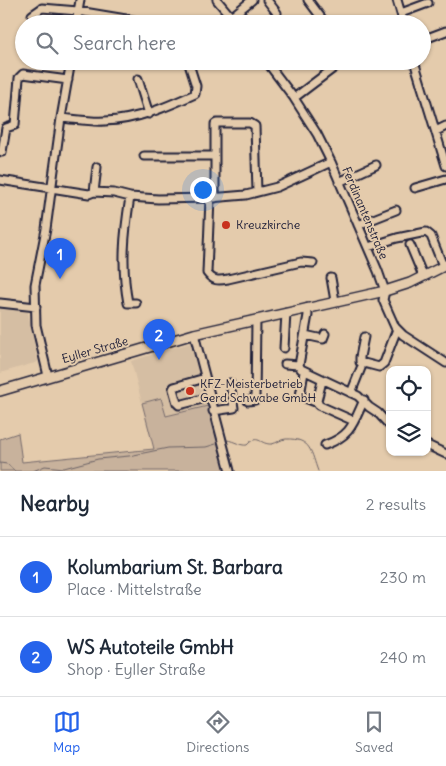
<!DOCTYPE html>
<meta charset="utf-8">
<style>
body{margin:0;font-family:Delius,sans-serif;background:#f6f6f7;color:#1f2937}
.controls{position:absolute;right:15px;bottom:15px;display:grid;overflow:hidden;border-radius:10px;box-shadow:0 1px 4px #0004}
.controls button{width:45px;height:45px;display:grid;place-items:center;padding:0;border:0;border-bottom:1px solid #e0e1e3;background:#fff;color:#1f2937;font:25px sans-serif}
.you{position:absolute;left:202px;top:189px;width:18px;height:18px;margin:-12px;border:4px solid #fff;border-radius:50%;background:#1a73e8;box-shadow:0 0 0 8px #1a73e833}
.badge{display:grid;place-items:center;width:32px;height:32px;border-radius:50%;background:#2563eb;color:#fff;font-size:16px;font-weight:700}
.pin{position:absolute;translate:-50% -41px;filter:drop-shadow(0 1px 2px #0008)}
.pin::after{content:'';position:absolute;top:26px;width:18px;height:15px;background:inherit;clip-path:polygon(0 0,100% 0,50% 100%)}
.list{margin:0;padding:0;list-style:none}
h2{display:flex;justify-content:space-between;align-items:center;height:65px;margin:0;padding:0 20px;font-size:21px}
h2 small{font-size:16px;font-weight:400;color:#747a83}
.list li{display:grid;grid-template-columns:32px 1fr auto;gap:15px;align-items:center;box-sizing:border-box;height:80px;padding:0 20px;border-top:1px solid #e0e1e3}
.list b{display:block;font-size:19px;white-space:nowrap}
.list p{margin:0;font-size:16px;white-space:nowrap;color:#747a83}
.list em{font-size:16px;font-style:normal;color:#747a83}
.icon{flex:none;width:28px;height:28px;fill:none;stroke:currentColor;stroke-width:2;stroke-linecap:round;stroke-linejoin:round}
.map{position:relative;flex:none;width:446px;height:471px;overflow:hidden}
.search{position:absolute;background:#fff;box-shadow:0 1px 4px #0004;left:15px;right:15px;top:15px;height:55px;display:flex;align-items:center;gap:12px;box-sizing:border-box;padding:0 18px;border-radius:28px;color:#747a83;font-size:19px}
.sheet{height:225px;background:#fff}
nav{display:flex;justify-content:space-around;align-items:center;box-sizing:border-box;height:70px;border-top:1px solid #e0e1e3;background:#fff;font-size:14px;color:#747a83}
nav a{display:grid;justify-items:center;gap:2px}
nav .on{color:#2563eb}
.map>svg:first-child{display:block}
.built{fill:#d5bea3}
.green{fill:#c8b29c;stroke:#756a6c}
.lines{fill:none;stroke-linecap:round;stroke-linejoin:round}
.stream{stroke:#6b6266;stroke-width:1}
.minor-casing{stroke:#22223b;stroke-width:11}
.major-casing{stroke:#22223b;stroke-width:12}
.minor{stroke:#e4cbac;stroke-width:7}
.major{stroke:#e4cbac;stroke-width:9}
.poi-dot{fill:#c8321e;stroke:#e4cbac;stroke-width:2}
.labels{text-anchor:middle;stroke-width:4;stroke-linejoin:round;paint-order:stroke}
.street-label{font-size:12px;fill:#22223b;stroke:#e4cbac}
.poi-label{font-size:12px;fill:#22223b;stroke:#e4cbac;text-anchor:start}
</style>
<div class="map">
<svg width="446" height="471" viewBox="0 0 446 471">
<rect width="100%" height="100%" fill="#e4cbac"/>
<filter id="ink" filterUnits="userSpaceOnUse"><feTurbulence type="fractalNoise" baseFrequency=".02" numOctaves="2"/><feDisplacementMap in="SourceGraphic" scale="10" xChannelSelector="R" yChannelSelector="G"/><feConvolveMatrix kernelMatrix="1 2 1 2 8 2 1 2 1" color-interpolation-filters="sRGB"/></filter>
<g filter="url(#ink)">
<!-- built -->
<path class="built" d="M 0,307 L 28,312 L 38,362 L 0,373 Z
M 190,343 L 212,405 L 166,416 L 161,399 L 142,403 L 131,361 Z"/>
<!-- green -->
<path class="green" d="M 161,398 L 166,416 L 212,405 L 230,471 L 0,471 L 0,439 L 18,433 L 22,462 L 154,449 L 142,403 Z"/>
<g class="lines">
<!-- stream -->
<path class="stream" d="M 227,440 C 235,441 240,446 247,445 C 258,433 260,445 272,444 C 277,443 281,439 286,439 C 312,438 311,453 318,471
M 0,463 L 7,464 L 15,471
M 33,471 L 45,466 L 64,468 L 98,459 L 129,456 L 168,448 L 206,447 L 216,444"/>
<defs>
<path id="minor" d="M 217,0 L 237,24
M 267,0 L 277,13
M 308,0 L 326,24
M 397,0 L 404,24
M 401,13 L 428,3
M 32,15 L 42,8 L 78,11 L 138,21
M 231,17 L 252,0
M 76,24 L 80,0
M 422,40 L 446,31
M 266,61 L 294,98 L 317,134 L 331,162 L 378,271 L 385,291 L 383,300 L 395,327 L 403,335 L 446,363
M 414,61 L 446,166
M 138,79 L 149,114
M 294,98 L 343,61
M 61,118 C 75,119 90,122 105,121 C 137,120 166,107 195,94 L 196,86 L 188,61
M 436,131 L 446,126
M 2,152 L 6,128 L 15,125 L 19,78 L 23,74 L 68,80
M 144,156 L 214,156
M 0,180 L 89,194 L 94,192 L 114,193 L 130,197 L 158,199 L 210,198 L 246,195 L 277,187 L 331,162
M 339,182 L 376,165
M 415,188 L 446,179
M 94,192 L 97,167
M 130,197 C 124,235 121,265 128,303 L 136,303
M 210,198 L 207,273 C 213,281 218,281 228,279 L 301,262 L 313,263
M 215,198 L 215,124 L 217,123 L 250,123 L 255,126 L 257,192
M 358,225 L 396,210
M 410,245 L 423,276
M 368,247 L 397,238 L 426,232 L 431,236 L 443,266
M 331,278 L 335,301
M 0,303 L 36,307
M 307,308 L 308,315 L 299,365 L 301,369 L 358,396 L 369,407 L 378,413 L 390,426
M 194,334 L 230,471
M 305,335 L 323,339 L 325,334
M 364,337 L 360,357 L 360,362 L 379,367 L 384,363 L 397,329
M 284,348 L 286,313
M 285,364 L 299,365
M 304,372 L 300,396 L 318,403
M 48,376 L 36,325 L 35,285 L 46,229 L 61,118 L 71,61
M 205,378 L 174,387 L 173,389 L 177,403 L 179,405 L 210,397
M 322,381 L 317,401 L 318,405 L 354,421
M 351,393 L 361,368
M 248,401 L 255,400 L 256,320
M 213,411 L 234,408 L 230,383
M 325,445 C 351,436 353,424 364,400
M 427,445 L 446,454"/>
<path id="major" d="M 0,391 L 194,334 L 385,291 L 410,283 L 446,265"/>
</defs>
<!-- minor casing -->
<use href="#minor" class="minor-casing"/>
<!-- major casing -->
<use href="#major" class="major-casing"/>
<!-- minor -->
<use href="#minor" class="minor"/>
<!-- major -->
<use href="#major" class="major"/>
</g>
</g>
<!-- markers -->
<g class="poi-dot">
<circle cx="226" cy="225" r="5"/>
<circle cx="190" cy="391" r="5"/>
</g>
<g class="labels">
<!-- street labels -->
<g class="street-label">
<text transform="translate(365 213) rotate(67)" y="4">Ferdinantenstraße</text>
<text transform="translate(95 350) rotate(-16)" y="4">Eyller Straße</text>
</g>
<!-- poi labels -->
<g class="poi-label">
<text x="236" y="229">Kreuzkirche</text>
<text x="200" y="388">KFZ-Meisterbetrieb<tspan x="200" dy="14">Gerd Schwabe GmbH</tspan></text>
</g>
</g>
</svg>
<div class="controls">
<button><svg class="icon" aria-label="locate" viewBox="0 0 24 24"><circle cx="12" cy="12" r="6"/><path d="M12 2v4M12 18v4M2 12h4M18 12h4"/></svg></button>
<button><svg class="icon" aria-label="layers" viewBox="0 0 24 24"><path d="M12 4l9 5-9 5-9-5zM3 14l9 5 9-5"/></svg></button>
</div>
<div class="you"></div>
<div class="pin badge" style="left:60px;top:279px">1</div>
<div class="pin badge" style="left:159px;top:360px">2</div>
<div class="search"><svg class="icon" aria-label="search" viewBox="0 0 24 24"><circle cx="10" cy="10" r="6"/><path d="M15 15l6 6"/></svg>Search here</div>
</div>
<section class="sheet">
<h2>Nearby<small>2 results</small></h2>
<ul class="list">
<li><span class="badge">1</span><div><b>Kolumbarium St. Barbara</b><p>Place · Mittelstraße</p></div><em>230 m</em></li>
<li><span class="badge">2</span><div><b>WS Autoteile GmbH</b><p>Shop · Eyller Straße</p></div><em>240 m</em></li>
</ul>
</section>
<nav>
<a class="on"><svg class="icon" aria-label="map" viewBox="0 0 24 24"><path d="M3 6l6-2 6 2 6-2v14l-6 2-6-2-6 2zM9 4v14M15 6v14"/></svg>Map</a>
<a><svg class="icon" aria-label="directions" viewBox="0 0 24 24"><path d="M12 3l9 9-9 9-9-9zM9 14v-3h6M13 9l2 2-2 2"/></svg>Directions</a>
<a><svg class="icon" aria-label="saved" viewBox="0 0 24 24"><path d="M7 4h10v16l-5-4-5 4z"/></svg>Saved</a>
</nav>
